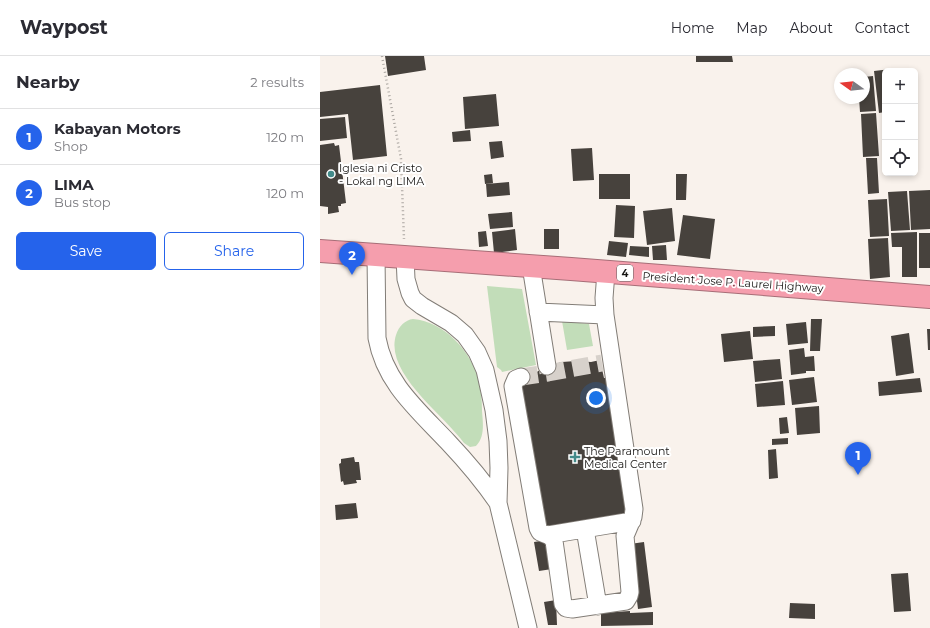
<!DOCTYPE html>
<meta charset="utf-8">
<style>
body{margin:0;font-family:Montserrat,sans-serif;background:#f7f7f7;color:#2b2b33}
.controls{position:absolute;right:12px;top:12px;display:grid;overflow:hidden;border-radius:6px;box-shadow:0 2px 6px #0003}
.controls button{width:36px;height:36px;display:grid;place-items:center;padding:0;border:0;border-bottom:1px solid #e1e1e2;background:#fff;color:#2b2b33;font:20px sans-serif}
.compass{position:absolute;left:514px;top:12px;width:36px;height:36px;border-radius:50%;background:#fff;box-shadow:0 2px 6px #0003;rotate:285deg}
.you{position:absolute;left:276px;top:342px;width:14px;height:14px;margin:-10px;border:3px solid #fff;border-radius:50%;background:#1a73e8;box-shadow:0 0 0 6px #1a73e833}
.badge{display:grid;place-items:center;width:26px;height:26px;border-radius:50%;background:#2563eb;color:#fff;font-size:13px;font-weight:700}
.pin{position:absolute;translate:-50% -33px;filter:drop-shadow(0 1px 2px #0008)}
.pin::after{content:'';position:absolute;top:21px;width:14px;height:12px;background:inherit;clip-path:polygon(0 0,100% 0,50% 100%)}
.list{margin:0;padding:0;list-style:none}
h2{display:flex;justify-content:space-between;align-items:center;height:52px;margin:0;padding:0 16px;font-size:17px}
h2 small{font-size:13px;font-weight:400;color:#7c7c81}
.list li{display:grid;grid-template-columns:26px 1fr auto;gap:12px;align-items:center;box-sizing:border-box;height:56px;padding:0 16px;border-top:1px solid #e1e1e2}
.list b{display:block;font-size:15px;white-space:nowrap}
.list p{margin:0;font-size:13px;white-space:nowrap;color:#7c7c81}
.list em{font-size:13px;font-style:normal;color:#7c7c81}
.actions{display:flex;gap:8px;padding:12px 16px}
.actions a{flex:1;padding:9px 0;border:1px solid #2563eb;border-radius:6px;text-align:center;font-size:14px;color:#2563eb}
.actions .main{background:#2563eb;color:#fff}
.icon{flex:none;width:22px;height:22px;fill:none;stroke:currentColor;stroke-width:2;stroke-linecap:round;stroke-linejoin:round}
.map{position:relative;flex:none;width:610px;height:572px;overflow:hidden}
header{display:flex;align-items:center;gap:24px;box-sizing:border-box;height:56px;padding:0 20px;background:#fff;border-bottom:1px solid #e1e1e2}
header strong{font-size:19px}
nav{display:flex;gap:22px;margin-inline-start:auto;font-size:14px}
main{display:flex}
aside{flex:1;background:#fff}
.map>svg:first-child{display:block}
.green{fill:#c2ddb9}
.building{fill:#47423d}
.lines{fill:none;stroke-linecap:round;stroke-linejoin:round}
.minor-tunnel{stroke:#d7d1cb;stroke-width:17;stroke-dasharray:17 8;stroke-linecap:butt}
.minor-casing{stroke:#827d77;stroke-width:19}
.highway-casing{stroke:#a76e77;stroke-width:24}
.path{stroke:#aaa5a0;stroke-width:2.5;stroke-dasharray:1 3;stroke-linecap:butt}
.minor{stroke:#fff;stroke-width:17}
.highway{stroke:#f59ead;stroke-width:22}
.poi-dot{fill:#438b8a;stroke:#fff;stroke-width:1.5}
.labels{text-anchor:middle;stroke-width:4;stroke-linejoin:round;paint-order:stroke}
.shield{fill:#fff;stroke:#5d5b5a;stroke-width:1}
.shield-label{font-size:10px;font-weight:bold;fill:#171513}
.poi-label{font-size:11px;fill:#171513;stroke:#fff;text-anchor:start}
.street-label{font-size:11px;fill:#171513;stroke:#fff}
</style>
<header>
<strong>Waypost</strong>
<nav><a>Home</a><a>Map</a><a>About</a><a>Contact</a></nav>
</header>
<main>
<aside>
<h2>Nearby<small>2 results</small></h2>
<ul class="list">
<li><span class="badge">1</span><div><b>Kabayan Motors</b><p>Shop</p></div><em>120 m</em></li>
<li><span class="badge">2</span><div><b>LIMA</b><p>Bus stop</p></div><em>120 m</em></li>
</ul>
<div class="actions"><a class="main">Save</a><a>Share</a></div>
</aside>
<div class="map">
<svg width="610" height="572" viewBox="0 0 610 572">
<rect width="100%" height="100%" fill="#f9f2ec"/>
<!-- green -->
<path class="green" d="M 167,230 L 202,233 L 216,309 L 182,316 L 181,314 L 177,311 Z
M 93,263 C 125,266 151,295 159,325 C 161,334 162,345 162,355 C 163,367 165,381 156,390 L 150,391 L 144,387 C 124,359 64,317 76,279 C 79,270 85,264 93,263 Z
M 242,265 L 269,268 L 273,290 L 247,294 Z"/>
<!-- building -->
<path class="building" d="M 65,0 L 104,0 L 106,14 L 68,20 Z
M 376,0 L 412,0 L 413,6 L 376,6 Z
M 580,12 L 580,15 L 565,15 L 565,56 L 559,57 L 554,15 Z
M 553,20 L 556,55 L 540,56 L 539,42 L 544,42 L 544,21 Z
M 60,29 L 67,100 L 33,104 L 28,58 L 0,61 L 0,36 Z
M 176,38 L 179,70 L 145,73 L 143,41 Z
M 556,57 L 559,100 L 543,101 L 541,58 Z
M 25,61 L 27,82 L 0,85 L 0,63 Z
M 565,70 L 565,92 L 563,92 L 562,71 Z
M 150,74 L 151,85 L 133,86 L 132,76 Z
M 182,85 L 184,101 L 171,103 L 169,86 Z
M 14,87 L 15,90 L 19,89 L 26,147 L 21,148 L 21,150 L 18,150 L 19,156 L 8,158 L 8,151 L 0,150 L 0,89 Z
M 272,92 L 274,124 L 253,125 L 251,93 Z
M 546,102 L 557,102 L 559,137 L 548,138 Z
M 172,118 L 173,127 L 165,128 L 164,119 Z
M 279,118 L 310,118 L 310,143 L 279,143 Z
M 356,118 L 367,118 L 366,144 L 356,144 Z
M 189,126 L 190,139 L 167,141 L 166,128 Z
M 610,134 L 610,173 L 591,174 L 589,135 Z
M 587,135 L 590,174 L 571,175 L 568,136 Z
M 567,143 L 569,180 L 550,181 L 548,144 Z
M 296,149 L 315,150 L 314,182 L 294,181 Z
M 352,152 L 355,185 L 327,189 L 323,155 Z
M 192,156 L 193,171 L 170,173 L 168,158 Z
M 363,159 L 395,163 L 390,203 L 357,199 Z
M 195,173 L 197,194 L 174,197 L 172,176 Z
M 224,173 L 239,173 L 239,193 L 224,193 Z
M 166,175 L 168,190 L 159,191 L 158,176 Z
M 597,176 L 597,221 L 582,221 L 582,191 L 572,191 L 571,177 Z
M 599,177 L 610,177 L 610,212 L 599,212 Z
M 568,182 L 570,221 L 550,223 L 548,183 Z
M 289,185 L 308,187 L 306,201 L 287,199 Z
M 346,189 L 347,204 L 333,204 L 332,190 Z
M 310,190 L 329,191 L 329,201 L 309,199 Z
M 491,263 L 502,263 L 500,295 L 490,295 Z
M 486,266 L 488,287 L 468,289 L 466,268 Z
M 455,270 L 455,280 L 433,281 L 433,271 Z
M 607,273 L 610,273 L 610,294 L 608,294 Z
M 430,275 L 433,303 L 404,306 L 401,278 Z
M 589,277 L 594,317 L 576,320 L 571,280 Z
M 484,292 L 485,301 L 494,300 L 495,315 L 486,315 L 486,317 L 471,319 L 469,294 Z
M 460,303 L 462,323 L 435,326 L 433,305 Z
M 280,304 L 284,322 L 286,322 L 311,458 L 223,474 L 201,331 L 203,331 L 201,319 L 215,317 L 227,310 L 242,306 L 256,305 L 271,306 Z
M 494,321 L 497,346 L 472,349 L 469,324 Z
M 600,322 L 602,336 L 559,340 L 558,326 Z
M 463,325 L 465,349 L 437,351 L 435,328 Z
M 499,350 L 500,377 L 477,379 L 475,352 Z
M 467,361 L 469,377 L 460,378 L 459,362 Z
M 468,382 L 468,388 L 452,389 L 452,383 Z
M 456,393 L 458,422 L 449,423 L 448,394 Z
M 34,401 L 35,406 L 39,406 L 41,424 L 36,424 L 37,427 L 24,429 L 23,425 L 21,426 L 19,408 L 21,407 L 21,403 Z
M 36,447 L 38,462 L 16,464 L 15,449 Z
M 227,484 L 232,513 L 219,515 L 214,486 Z
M 324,486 L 332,551 L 318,553 L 310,488 Z
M 588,517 L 591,555 L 574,556 L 571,518 Z
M 236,544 L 237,569 L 228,569 L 224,546 Z
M 470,547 L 495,548 L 495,563 L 469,562 Z
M 310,555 L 310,557 L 333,556 L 333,569 L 281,570 L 281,557 Z"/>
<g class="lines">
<!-- minor-tunnel -->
<path class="minor-tunnel" d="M 228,317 L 282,307
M 201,321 L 228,317 L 227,310"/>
<defs>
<path id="minor" d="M 56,199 L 57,282 C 65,327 98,354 128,386 C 146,405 163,425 178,447
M 85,201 L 86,223 L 90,237 L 93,243 L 102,250 L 131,267 L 145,279 L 157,296 L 165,314 L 174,354 L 178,385 L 179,412 L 178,447 L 208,572
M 211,210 L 227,310
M 218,256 L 285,259
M 201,321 L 196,323 L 193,330 L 218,472 L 220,476 L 230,480 L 234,485 L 243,548 L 246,552 L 252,553 L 306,545 L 309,540 L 310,536 L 305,480 L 313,461 L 314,453 L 285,259 L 284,242 L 286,216
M 265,473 L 278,550
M 228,479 L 312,465"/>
<path id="highway" d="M 0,195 L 251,213 L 610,241"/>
</defs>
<!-- minor casing -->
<use href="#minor" class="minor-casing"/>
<!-- highway casing -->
<use href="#highway" class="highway-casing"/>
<!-- path -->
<path class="path" d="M 62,0 L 81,103 L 84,183"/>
<!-- minor -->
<use href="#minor" class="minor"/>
<!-- highway -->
<use href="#highway" class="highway"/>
</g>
<!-- markers -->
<g class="poi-dot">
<circle cx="11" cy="118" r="4"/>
<path d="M253 395h4v4h4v4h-4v4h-4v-4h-4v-4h4z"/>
</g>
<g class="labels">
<!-- shield labels -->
<rect class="shield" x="297" y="209" width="16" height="16" rx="3"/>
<g class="shield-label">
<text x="305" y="221">4</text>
</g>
<!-- poi labels -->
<g class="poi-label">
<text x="19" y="116">Iglesia ni Cristo<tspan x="19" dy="13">- Lokal ng LIMA</tspan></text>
<text x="264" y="399">The Paramount<tspan x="264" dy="13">Medical Center</tspan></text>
</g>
<!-- street labels -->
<g class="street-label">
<text transform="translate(413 226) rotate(4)" y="4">President Jose P. Laurel Highway</text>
</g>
</g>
</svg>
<div class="controls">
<button>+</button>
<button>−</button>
<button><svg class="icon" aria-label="locate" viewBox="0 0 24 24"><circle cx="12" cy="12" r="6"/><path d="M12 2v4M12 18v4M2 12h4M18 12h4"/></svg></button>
</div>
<svg class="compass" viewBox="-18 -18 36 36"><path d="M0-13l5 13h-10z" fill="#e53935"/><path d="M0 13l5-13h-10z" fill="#7c7c81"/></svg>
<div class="you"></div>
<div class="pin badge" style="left:538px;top:419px">1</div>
<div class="pin badge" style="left:32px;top:219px">2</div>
</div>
</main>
